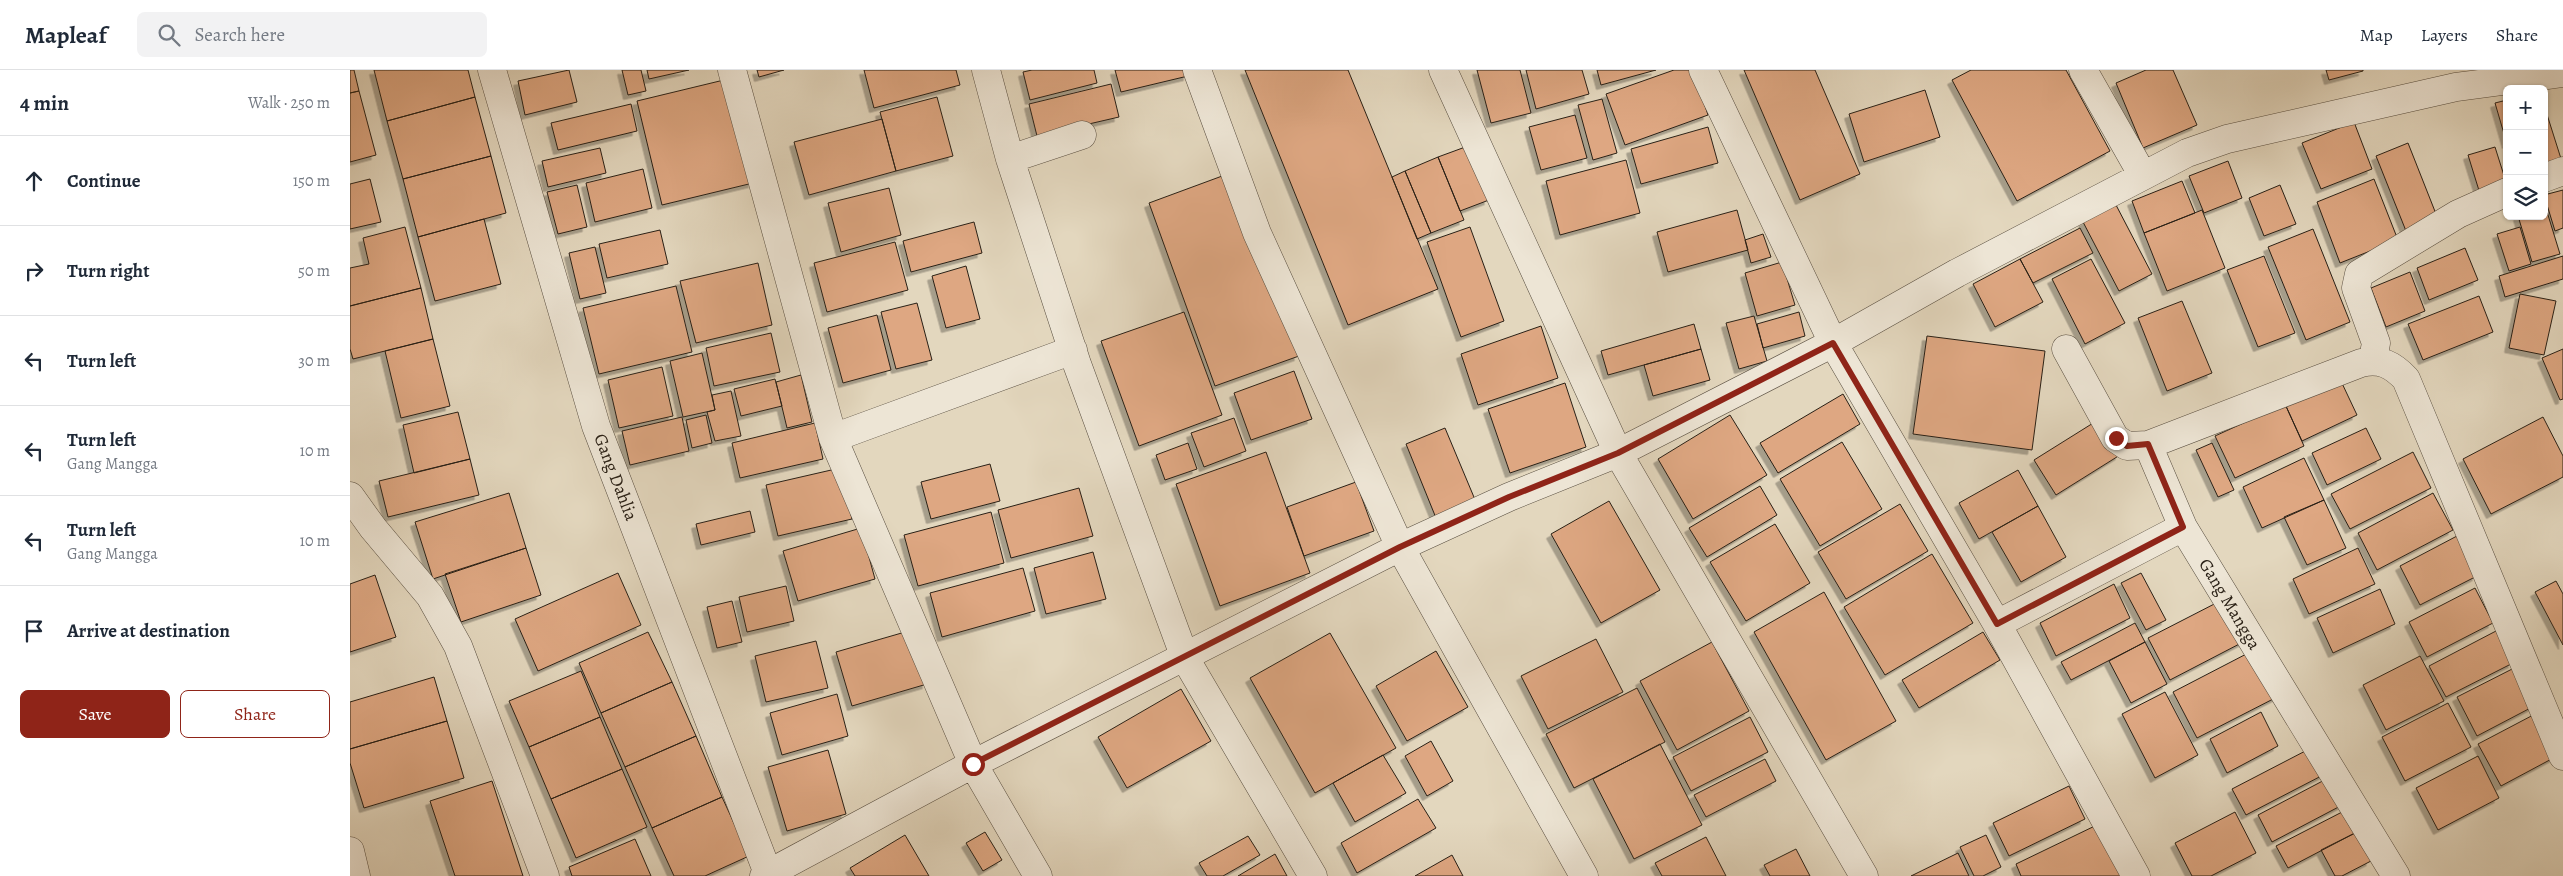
<!DOCTYPE html>
<meta charset="utf-8">
<style>
body{margin:0;font-family:Alegreya,serif;background:#f2f2f3;color:#1f2937}
.controls{position:absolute;right:15px;top:15px;display:grid;overflow:hidden;border-radius:8px;box-shadow:0 1px 4px #0004}
.controls button{width:45px;height:45px;display:grid;place-items:center;padding:0;border:0;border-bottom:1px solid #e0e1e3;background:#fff;color:#1f2937;font:25px sans-serif}
.stop{position:absolute;width:15px;height:15px;margin:-11px;border:4px solid #8f2418;border-radius:50%;background:#fff}
.stop.end{background:#8f2418;border-color:#fff;box-shadow:0 1px 5px #0008}
.list{margin:0;padding:0;list-style:none}
h2{display:flex;justify-content:space-between;align-items:center;height:65px;margin:0;padding:0 20px;font-size:21px}
h2 small{font-size:16px;font-weight:400;color:#747a83}
.list li{display:grid;grid-template-columns:32px 1fr auto;gap:15px;align-items:center;box-sizing:border-box;height:90px;padding:0 20px;border-top:1px solid #e0e1e3}
.list b{display:block;font-size:19px;white-space:nowrap}
.list p{margin:0;font-size:16px;white-space:nowrap;color:#747a83}
.list em{font-size:16px;font-style:normal;color:#747a83}
.actions{display:flex;gap:10px;padding:15px 20px}
.actions a{flex:1;padding:11px 0;border:1px solid #8f2418;border-radius:8px;text-align:center;font-size:18px;color:#8f2418}
.actions .main{background:#8f2418;color:#fff}
.icon{flex:none;width:28px;height:28px;fill:none;stroke:currentColor;stroke-width:2;stroke-linecap:round;stroke-linejoin:round}
.map{position:relative;flex:none;width:2213px;height:806px;overflow:hidden}
header{display:flex;align-items:center;gap:30px;box-sizing:border-box;height:70px;padding:0 25px;background:#fff;border-bottom:1px solid #e0e1e3}
header strong{font-size:24px}
nav{display:flex;gap:28px;margin-inline-start:auto;font-size:18px}
.search{width:350px;height:45px;background:#f2f2f3;display:flex;align-items:center;gap:12px;box-sizing:border-box;padding:0 18px;border-radius:8px;color:#747a83;font-size:19px}
main{display:flex}
aside{flex:1;background:#fff}
.map>svg:first-child{display:block}
.building{fill:#dea782;stroke:#292016;filter:url(#shadow)}
.lines{fill:none;stroke-linecap:round;stroke-linejoin:round}
.minor-casing{stroke:#584e40;stroke-width:29}
.minor{stroke:#ede5d5;stroke-width:28}
.route{stroke:#8f2418;stroke-width:6}
.labels{text-anchor:middle;stroke-width:4;stroke-linejoin:round;paint-order:stroke}
.street-label{font-size:18px;fill:#292016;stroke:#ede5d5}
</style>
<header>
<strong>Mapleaf</strong>
<div class="search"><svg class="icon" aria-label="search" viewBox="0 0 24 24"><circle cx="10" cy="10" r="6"/><path d="M15 15l6 6"/></svg>Search here</div>
<nav><a>Map</a><a>Layers</a><a>Share</a></nav>
</header>
<main>
<aside>
<h2>4 min<small>Walk · 250 m</small></h2>
<ul class="list">
<li><svg class="icon" aria-label="ahead" viewBox="0 0 24 24"><path d="M12 20V5M6 11l6-6 6 6"/></svg><div><b>Continue</b></div><em>150 m</em></li>
<li><svg class="icon" aria-label="right" viewBox="0 0 24 24"><path d="M7 20v-9h11M14 6l5 5-5 5"/></svg><div><b>Turn right</b></div><em>50 m</em></li>
<li><svg class="icon" aria-label="left" viewBox="0 0 24 24"><path d="M17 20v-9H6M10 6l-5 5 5 5"/></svg><div><b>Turn left</b></div><em>30 m</em></li>
<li><svg class="icon" aria-label="left" viewBox="0 0 24 24"><path d="M17 20v-9H6M10 6l-5 5 5 5"/></svg><div><b>Turn left</b><p>Gang Mangga</p></div><em>10 m</em></li>
<li><svg class="icon" aria-label="left" viewBox="0 0 24 24"><path d="M17 20v-9H6M10 6l-5 5 5 5"/></svg><div><b>Turn left</b><p>Gang Mangga</p></div><em>10 m</em></li>
<li><svg class="icon" aria-label="arrive" viewBox="0 0 24 24"><path d="M6 21V4h12l-3 4 3 4H6"/></svg><div><b>Arrive at destination</b></div></li>
</ul>
<div class="actions"><a class="main">Save</a><a>Share</a></div>
</aside>
<div class="map">
<svg width="2213" height="806" viewBox="0 0 2213 806">
<defs>
<filter id="shadow"><feDropShadow dx="-4.5" dy="4.5" stdDeviation="0" flood-color="#0004"/></filter>
</defs>
<rect width="100%" height="100%" fill="#e3d7be"/>
<filter id="stains"><feTurbulence type="fractalNoise" baseFrequency=".004" numOctaves="4"/><feColorMatrix values="0 0 0 0 .2 0 0 0 0 .09 0 0 0 0 .02 0 0 0 .5 -.17"/></filter>
<radialGradient id="worn" r=".72"><stop offset=".6" stop-color="#630" stop-opacity="0"/><stop offset="1" stop-color="#630" stop-opacity=".3"/></radialGradient>
<!-- building -->
<path class="building" d="M 0,0 L 4,0 L 9,21 L 0,23 Z
M 24,0 L 118,0 L 125,27 L 37,51 Z
M 219,0 L 227,32 L 175,45 L 168,11 Z
M 272,0 L 291,0 L 296,21 L 278,25 Z
M 297,0 L 339,0 L 299,9 Z
M 407,0 L 434,0 L 409,7 Z
M 514,0 L 606,0 L 610,15 L 524,38 Z
M 682,0 L 744,0 L 747,13 L 680,30 L 673,2 Z
M 765,0 L 837,0 L 838,6 L 771,22 Z
M 895,0 L 998,0 L 1088,219 L 998,255 Z
M 1127,0 L 1170,0 L 1181,43 L 1141,53 Z
M 1176,0 L 1232,0 L 1239,24 L 1186,39 Z
M 1247,0 L 1306,0 L 1251,15 Z
M 1324,0 L 1343,0 L 1358,45 L 1275,75 L 1256,24 Z
M 1394,0 L 1465,0 L 1510,104 L 1450,130 Z
M 1621,0 L 1716,0 L 1760,81 L 1667,131 L 1602,10 Z
M 1796,0 L 1823,0 L 1847,55 L 1793,78 L 1766,13 Z
M 1976,0 L 2013,0 L 2013,1 L 1979,10 Z
M 378,9 L 403,113 L 312,135 L 287,31 Z
M 761,14 L 769,47 L 687,66 L 679,34 Z
M 1575,20 L 1590,67 L 1514,92 L 1499,44 Z
M 9,21 L 26,85 L 0,92 L 0,23 Z
M 125,27 L 141,86 L 53,109 L 37,51 Z
M 587,27 L 603,86 L 546,101 L 530,42 Z
M 1252,29 L 1267,83 L 1243,90 L 1228,35 Z
M 2157,30 L 2157,74 L 2145,33 Z
M 281,34 L 287,61 L 208,80 L 201,53 Z
M 2194,35 L 2213,95 L 2194,103 Z
M 1225,45 L 1237,88 L 1191,100 L 1179,57 Z
M 532,49 L 546,101 L 459,125 L 444,72 Z
M 2004,52 L 2022,99 L 1971,119 L 1952,73 Z
M 1358,57 L 1368,93 L 1291,114 L 1281,79 Z
M 2058,73 L 2088,149 L 2056,161 L 2026,86 Z
M 1118,76 L 1139,130 L 1110,141 L 1088,87 Z
M 2145,77 L 2157,115 L 2131,127 L 2118,85 Z
M 250,78 L 256,103 L 198,117 L 192,91 Z
M 141,86 L 156,143 L 68,167 L 53,109 Z
M 1088,87 L 1114,150 L 1081,163 L 1055,101 Z
M 1276,90 L 1290,143 L 1210,165 L 1196,111 Z
M 1878,91 L 1892,128 L 1854,143 L 1839,106 Z
M 293,99 L 302,138 L 245,152 L 236,113 Z
M 1055,101 L 1081,163 L 1067,169 L 1042,107 Z
M 883,102 L 949,286 L 865,316 L 799,133 Z
M 20,109 L 31,152 L 0,159 L 0,114 Z
M 2024,109 L 2048,170 L 1990,193 L 1967,132 Z
M 1832,111 L 1845,143 L 1794,163 L 1782,131 Z
M 227,115 L 237,157 L 208,164 L 197,122 Z
M 1930,115 L 1946,154 L 1914,166 L 1899,128 Z
M 539,118 L 551,165 L 491,182 L 478,133 Z
M 2213,120 L 2213,158 L 2205,161 L 2194,125 Z
M 2194,132 L 2210,184 L 2182,192 L 2168,146 L 2194,146 Z
M 1766,135 L 1802,204 L 1769,221 L 1733,152 Z
M 1387,140 L 1398,180 L 1318,202 L 1307,162 Z
M 1852,140 L 1875,198 L 1817,221 L 1794,163 Z
M 134,149 L 151,214 L 85,231 L 68,167 Z
M 624,152 L 632,183 L 561,202 L 553,171 Z
M 55,157 L 71,218 L 0,236 L 0,198 L 19,194 L 13,168 Z
M 1120,157 L 1154,251 L 1111,267 L 1077,172 Z
M 2170,157 L 2181,194 L 2159,201 L 2147,164 Z
M 1730,158 L 1743,183 L 1683,213 L 1670,189 Z
M 1963,159 L 2000,252 L 1956,270 L 1918,177 Z
M 310,160 L 318,194 L 257,208 L 249,174 Z
M 1413,164 L 1421,187 L 1401,193 L 1395,170 Z
M 545,172 L 558,220 L 477,242 L 464,193 Z
M 245,177 L 256,223 L 230,229 L 219,183 Z
M 2115,178 L 2128,210 L 2079,230 L 2067,198 Z
M 1914,186 L 1945,263 L 1908,277 L 1877,200 Z
M 2213,186 L 2213,209 L 2155,227 L 2149,206 Z
M 1670,189 L 1693,232 L 1645,257 L 1623,214 Z
M 1741,189 L 1775,253 L 1735,274 L 1702,209 Z
M 1432,192 L 1445,235 L 1407,246 L 1395,203 Z
M 408,193 L 422,255 L 346,273 L 330,211 Z
M 616,196 L 630,249 L 596,258 L 582,206 Z
M 2060,202 L 2075,241 L 2036,257 L 2021,218 Z
M 326,216 L 342,282 L 249,304 L 233,238 Z
M 71,218 L 83,269 L 3,289 L 0,279 L 0,236 Z
M 2170,224 L 2206,231 L 2194,285 L 2159,278 Z
M 2129,226 L 2143,262 L 2073,290 L 2058,254 Z
M 1832,231 L 1862,303 L 1817,321 L 1788,248 Z
M 567,233 L 582,290 L 546,299 L 531,242 Z
M 834,242 L 872,345 L 789,376 L 751,271 Z
M 1449,242 L 1455,266 L 1413,278 L 1407,254 Z
M 527,245 L 541,300 L 493,313 L 478,258 Z
M 1404,246 L 1417,291 L 1389,299 L 1376,253 Z
M 1344,254 L 1351,279 L 1258,305 L 1251,281 Z
M 1191,256 L 1208,308 L 1128,335 L 1111,284 Z
M 421,263 L 430,302 L 364,316 L 356,278 Z
M 1577,266 L 1695,281 L 1682,380 L 1563,364 Z
M 83,269 L 100,336 L 51,348 L 35,281 Z
M 1351,279 L 1360,310 L 1303,326 L 1294,295 Z
M 2213,279 L 2213,329 L 2210,330 L 2192,288 Z
M 352,283 L 365,340 L 333,347 L 320,291 Z
M 312,297 L 323,346 L 269,358 L 258,310 Z
M 944,301 L 962,349 L 901,370 L 884,323 Z
M 451,305 L 462,352 L 437,358 L 426,312 Z
M 425,309 L 432,336 L 391,346 L 384,319 Z
M 1990,309 L 2007,345 L 1952,371 L 1935,334 Z
M 1215,313 L 1236,377 L 1160,403 L 1138,339 Z
M 381,321 L 391,366 L 365,371 L 357,342 L 365,340 L 362,325 Z
M 1493,324 L 1510,354 L 1428,403 L 1410,373 Z
M 1935,334 L 1954,376 L 1885,408 L 1865,366 Z
M 108,342 L 120,389 L 64,403 L 53,355 Z
M 356,345 L 362,373 L 342,378 L 336,350 Z
M 1380,345 L 1417,405 L 1343,449 L 1308,389 Z
M 332,347 L 339,381 L 280,395 L 272,361 Z
M 2193,347 L 2213,386 L 2213,407 L 2141,444 L 2113,389 Z
M 884,348 L 896,381 L 854,397 L 841,363 Z
M 1748,350 L 1770,385 L 1706,425 L 1684,390 Z
M 465,353 L 473,389 L 390,408 L 382,373 Z
M 1095,358 L 1126,432 L 1086,448 L 1056,374 Z
M 2016,358 L 2031,389 L 1977,415 L 1962,383 Z
M 1492,372 L 1532,439 L 1470,476 L 1430,409 Z
M 838,373 L 847,399 L 815,410 L 806,385 Z
M 1862,373 L 1884,420 L 1868,427 L 1846,380 Z
M 916,382 L 960,503 L 870,536 L 826,414 Z
M 2063,382 L 2081,418 L 2000,459 L 1981,424 Z
M 1954,388 L 1974,430 L 1912,458 L 1893,417 Z
M 120,389 L 129,425 L 38,447 L 29,411 Z
M 640,394 L 650,431 L 581,449 L 571,412 Z
M 490,398 L 502,449 L 428,466 L 416,415 Z
M 1668,400 L 1688,436 L 1629,469 L 1609,433 Z
M 1006,412 L 1024,461 L 954,486 L 937,437 Z
M 1410,416 L 1427,445 L 1357,487 L 1339,458 Z
M 729,418 L 743,466 L 661,488 L 648,440 Z
M 159,423 L 176,478 L 83,509 L 65,452 Z
M 2083,423 L 2103,460 L 2027,500 L 2008,463 Z
M 1974,430 L 1996,478 L 1957,495 L 1934,447 Z
M 1259,431 L 1310,520 L 1251,553 L 1201,464 Z
M 1550,434 L 1578,481 L 1496,529 L 1468,482 Z
M 1688,436 L 1716,487 L 1671,512 L 1642,462 Z
M 400,441 L 405,462 L 351,475 L 346,454 Z
M 641,442 L 654,493 L 568,516 L 554,465 Z
M 1425,454 L 1460,513 L 1396,551 L 1360,492 Z
M 511,458 L 525,509 L 448,531 L 433,481 Z
M 2107,466 L 2127,506 L 2070,535 L 2050,496 Z
M 176,478 L 191,525 L 111,552 L 95,504 Z
M 2008,478 L 2025,514 L 1959,544 L 1943,509 Z
M 743,482 L 756,529 L 696,544 L 684,498 Z
M 1582,484 L 1623,553 L 1535,605 L 1494,537 Z
M 673,498 L 685,541 L 592,567 L 580,523 Z
M 268,503 L 291,555 L 188,601 L 165,549 Z
M 1791,503 L 1816,550 L 1796,560 L 1771,513 Z
M 25,505 L 46,567 L 0,582 L 0,514 Z
M 2206,511 L 2213,524 L 2213,575 L 2185,522 Z
M 1764,514 L 1780,548 L 1706,586 L 1690,553 Z
M 436,516 L 444,551 L 397,562 L 389,527 Z
M 2125,518 L 2143,553 L 2077,587 L 2059,552 Z
M 2030,519 L 2045,554 L 1983,583 L 1967,548 Z
M 1474,522 L 1546,651 L 1476,690 L 1404,562 Z
M 1874,529 L 1897,570 L 1820,610 L 1798,568 Z
M 382,531 L 392,572 L 367,578 L 357,537 Z
M 1785,553 L 1795,572 L 1721,610 L 1711,592 Z
M 562,560 L 577,614 L 502,636 L 486,582 Z
M 2146,561 L 2163,593 L 2096,627 L 2079,596 Z
M 298,562 L 322,612 L 251,643 L 229,593 Z
M 1633,562 L 1650,590 L 1569,638 L 1552,610 Z
M 980,563 L 1046,678 L 965,723 L 900,608 Z
M 1246,569 L 1273,622 L 1198,659 L 1171,606 Z
M 466,571 L 478,618 L 416,632 L 405,586 Z
M 1362,572 L 1399,641 L 1327,680 L 1290,611 Z
M 1795,572 L 1817,614 L 1781,633 L 1759,591 Z
M 1904,580 L 1929,626 L 1847,668 L 1823,622 Z
M 1086,581 L 1118,637 L 1057,671 L 1026,616 Z
M 2070,586 L 2094,631 L 2036,660 L 2013,615 Z
M 2170,595 L 2190,633 L 2127,666 L 2107,627 Z
M 231,601 L 250,647 L 179,677 L 159,631 Z
M 84,607 L 97,651 L 0,679 L 0,632 Z
M 322,612 L 346,666 L 275,697 L 251,643 Z
M 1287,618 L 1315,672 L 1224,718 L 1196,664 Z
M 831,619 L 861,671 L 777,718 L 748,667 Z
M 1815,622 L 1848,685 L 1805,708 L 1772,644 Z
M 487,624 L 498,666 L 432,685 L 420,643 Z
M 2098,633 L 2121,677 L 2055,711 L 2032,667 Z
M 1911,642 L 1928,676 L 1877,703 L 1860,669 Z
M 2187,643 L 2209,685 L 2151,716 L 2128,674 Z
M 250,647 L 272,699 L 201,729 L 179,677 Z
M 1400,647 L 1418,682 L 1341,721 L 1323,687 Z
M 97,651 L 114,708 L 14,738 L 0,693 L 0,679 Z
M 346,666 L 372,727 L 302,758 L 275,697 Z
M 1081,671 L 1103,711 L 1077,726 L 1055,686 Z
M 1310,674 L 1352,755 L 1284,789 L 1243,709 Z
M 1963,677 L 1977,703 L 1896,745 L 1882,719 Z
M 478,680 L 496,744 L 437,761 L 418,697 Z
M 1033,685 L 1056,723 L 1005,752 L 983,713 Z
M 2128,686 L 2149,728 L 2088,760 L 2066,718 Z
M 1415,689 L 1426,711 L 1356,747 L 1344,725 Z
M 272,699 L 297,757 L 226,788 L 201,729 Z
M 1984,705 L 1998,732 L 1922,772 L 1908,745 Z
M 142,711 L 173,806 L 105,806 L 80,731 Z
M 1719,716 L 1735,749 L 1659,786 L 1643,753 Z
M 372,727 L 399,786 L 355,806 L 324,806 L 302,758 Z
M 1068,729 L 1086,758 L 1007,803 L 991,773 Z
M 1994,741 L 2005,763 L 1938,798 L 1926,776 Z
M 1885,742 L 1906,783 L 1861,806 L 1842,806 L 1825,773 Z
M 1751,753 L 1776,806 L 1671,806 L 1666,794 Z
M 635,762 L 652,790 L 633,801 L 616,773 Z
M 2005,763 L 2021,791 L 1992,806 L 1985,806 L 1971,780 Z
M 555,765 L 579,806 L 505,806 L 500,798 Z
M 1636,765 L 1651,797 L 1633,806 L 1624,806 L 1610,777 Z
M 898,766 L 910,785 L 873,806 L 857,806 L 849,793 Z
M 1356,767 L 1376,806 L 1312,806 L 1305,793 Z
M 285,769 L 301,806 L 222,806 L 219,797 Z
M 1446,779 L 1460,806 L 1420,806 L 1414,795 Z
M 1608,783 L 1619,806 L 1561,806 Z
M 925,784 L 937,806 L 888,806 Z
M 1102,785 L 1113,806 L 1065,806 Z"/>
<g class="lines">
<defs>
<path id="minor" d="M 142,0 L 246,356 L 419,806
M 382,0 L 483,368 L 623,694 L 688,806
M 636,0 L 660,89 L 727,294 L 835,588 L 963,806
M 847,0 L 907,163 L 1050,477 L 1234,806
M 1093,0 L 1268,383 L 1514,806
M 1353,0 L 1483,273 L 1647,554 L 1786,806
M 1733,0 L 1792,104
M 660,89 L 732,65
M 2194,108 L 2213,101
M 1716,279 L 1765,368 L 1777,376 L 1798,375 L 1833,457 L 2046,806
M 2023,290 L 2026,273 L 2006,218 L 2009,204 L 2108,144 L 2157,122
M 483,368 L 723,280
M 1798,375 L 2011,293 C 2030,288 2043,295 2056,309 L 2213,686
M 0,426 L 23,458 L 80,526 L 108,576 L 195,806
M 1647,554 L 1833,457
M 0,781 L 6,806
M 414,806 L 623,694 L 1050,477 L 1159,427 L 1268,383 L 1483,273 L 1607,203 L 1837,83 L 1877,69 L 2106,17 L 2213,3"/>
</defs>
<!-- minor casing -->
<use href="#minor" class="minor-casing"/>
<!-- minor -->
<use href="#minor" class="minor"/>
</g>
<g class="lines">
<!-- route -->
<path class="route" d="M 623,694 L 1050,477 L 1159,427 L 1268,383 L 1483,273 L 1647,554 L 1833,457 L 1798,374 L 1777,376 L 1766,368"/>
</g>
<g class="labels">
<!-- street labels -->
<g class="street-label">
<text transform="translate(266 407) rotate(69)" y="6">Gang Dahlia</text>
<text transform="translate(1880 534) rotate(59)" y="6">Gang Mangga</text>
</g>
</g>
<rect width="100%" height="100%" filter="url(#stains)"/>
<rect width="100%" height="100%" fill="url(#worn)"/>
</svg>
<div class="controls">
<button>+</button>
<button>−</button>
<button><svg class="icon" aria-label="layers" viewBox="0 0 24 24"><path d="M12 4l9 5-9 5-9-5zM3 14l9 5 9-5"/></svg></button>
</div>
<div class="stop" style="left:623px;top:694px"></div>
<div class="stop end" style="left:1766px;top:368px"></div>
</div>
</main>
